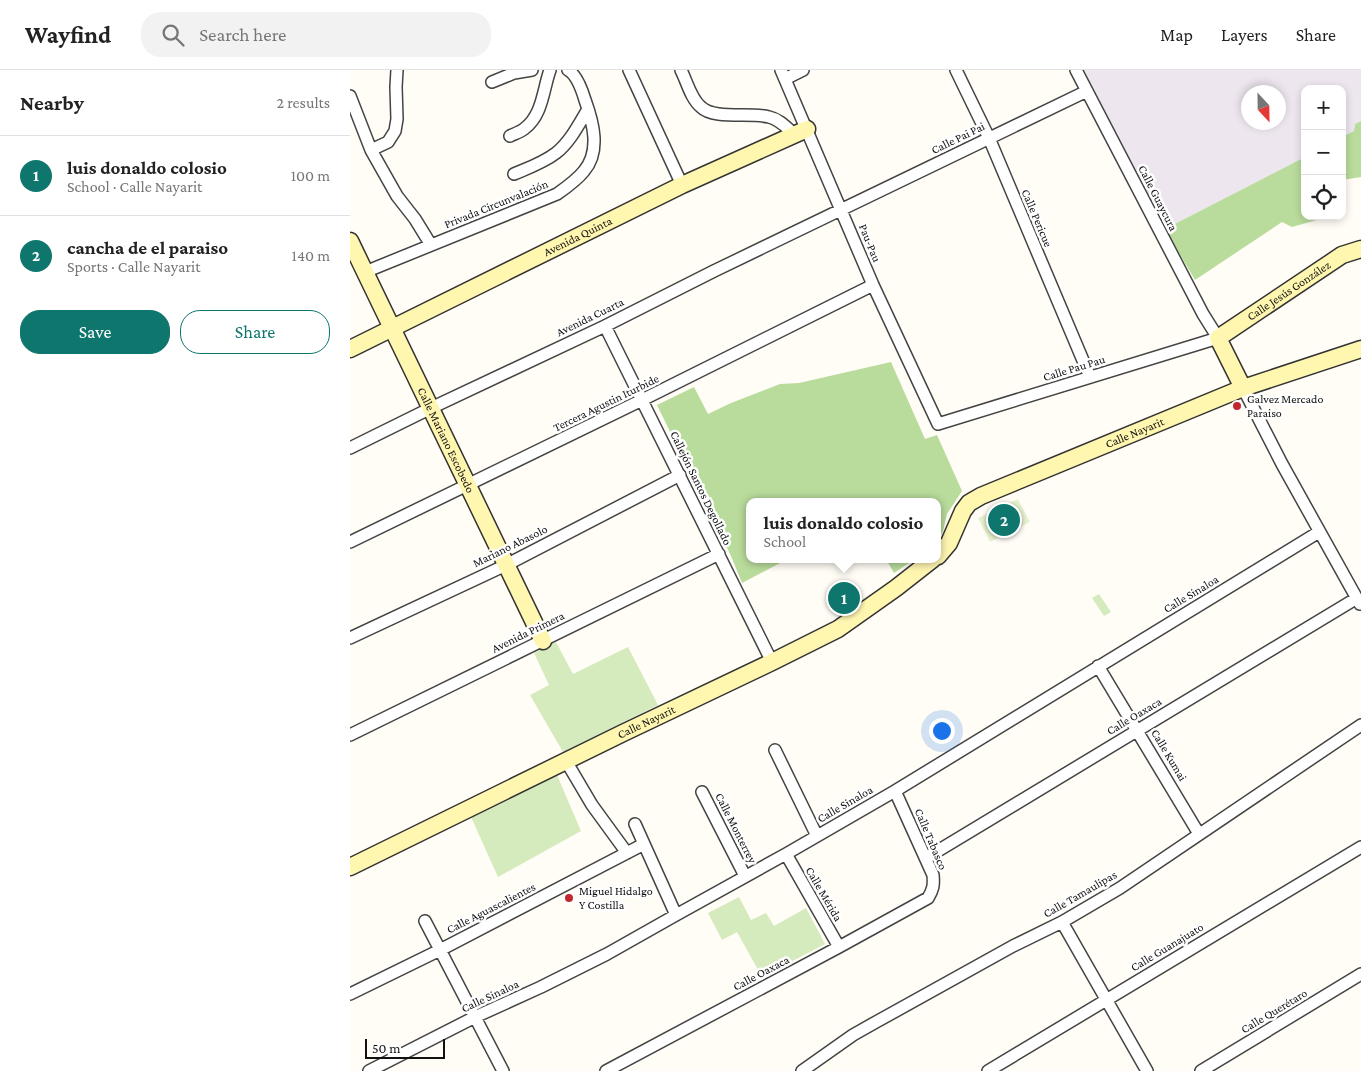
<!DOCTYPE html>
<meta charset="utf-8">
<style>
body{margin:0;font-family:"Crimson Pro",serif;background:#f2f2f2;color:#222}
.controls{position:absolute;right:15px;top:15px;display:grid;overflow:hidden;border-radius:10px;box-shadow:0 2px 8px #0003}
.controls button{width:45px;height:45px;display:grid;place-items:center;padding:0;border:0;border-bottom:1px solid #e0e0e0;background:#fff;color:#222;font:25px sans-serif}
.compass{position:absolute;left:891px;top:15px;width:45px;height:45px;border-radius:50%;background:#fff;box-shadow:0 2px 8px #0003;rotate:158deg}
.scale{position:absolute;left:15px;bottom:12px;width:80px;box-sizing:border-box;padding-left:5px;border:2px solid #111;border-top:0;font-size:14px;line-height:18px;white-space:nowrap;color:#111;-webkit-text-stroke:4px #fff;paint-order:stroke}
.you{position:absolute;left:591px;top:660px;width:18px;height:18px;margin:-12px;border:4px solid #fff;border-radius:50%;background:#1a73e8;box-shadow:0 0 0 8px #1a73e833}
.badge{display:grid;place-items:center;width:32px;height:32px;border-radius:50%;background:#0f766e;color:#fff;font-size:16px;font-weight:700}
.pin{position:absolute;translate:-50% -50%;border:2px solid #fff;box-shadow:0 1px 5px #0006}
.popup{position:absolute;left:396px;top:428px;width:195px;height:65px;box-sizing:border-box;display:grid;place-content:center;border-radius:10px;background:#fff;filter:drop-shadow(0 1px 4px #0005);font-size:16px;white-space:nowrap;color:#767676}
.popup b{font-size:19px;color:#222}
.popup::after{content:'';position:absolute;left:50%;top:100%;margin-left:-10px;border:10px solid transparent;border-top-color:#fff}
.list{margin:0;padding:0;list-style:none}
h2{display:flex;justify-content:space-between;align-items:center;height:65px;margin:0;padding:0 20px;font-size:21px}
h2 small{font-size:16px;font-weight:400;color:#767676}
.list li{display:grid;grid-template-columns:32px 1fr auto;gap:15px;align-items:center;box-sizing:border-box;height:80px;padding:0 20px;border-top:1px solid #e0e0e0}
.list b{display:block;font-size:19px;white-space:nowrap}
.list p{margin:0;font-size:16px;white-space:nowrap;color:#767676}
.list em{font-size:16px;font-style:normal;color:#767676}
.actions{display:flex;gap:10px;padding:15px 20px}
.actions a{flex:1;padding:11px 0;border:1px solid #0f766e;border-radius:20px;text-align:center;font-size:18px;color:#0f766e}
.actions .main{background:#0f766e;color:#fff}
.icon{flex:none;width:28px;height:28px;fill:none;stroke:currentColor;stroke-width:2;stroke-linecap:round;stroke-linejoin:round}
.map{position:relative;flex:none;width:1011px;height:1001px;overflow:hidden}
header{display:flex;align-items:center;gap:30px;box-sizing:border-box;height:70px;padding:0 25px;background:#fff;border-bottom:1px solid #e0e0e0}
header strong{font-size:24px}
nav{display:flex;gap:28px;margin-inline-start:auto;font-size:18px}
.search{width:350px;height:45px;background:#f2f2f2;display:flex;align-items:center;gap:12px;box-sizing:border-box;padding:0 18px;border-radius:20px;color:#767676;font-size:19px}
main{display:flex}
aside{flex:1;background:#fff}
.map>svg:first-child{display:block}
.industrial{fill:#eee6ef;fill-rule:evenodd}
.green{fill:#d5ebbd}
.forest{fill:#b9dc9c}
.pitch{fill:#e6f2cf}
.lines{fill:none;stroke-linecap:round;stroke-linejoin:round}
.street-casing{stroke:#444;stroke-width:14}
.secondary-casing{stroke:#333;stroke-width:19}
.street{stroke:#fff;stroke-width:11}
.secondary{stroke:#fff6b0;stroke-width:16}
.poi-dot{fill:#c4262e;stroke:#fff;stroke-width:2}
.labels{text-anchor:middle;stroke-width:5;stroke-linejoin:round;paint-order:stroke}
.street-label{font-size:12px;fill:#111;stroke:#fff}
.poi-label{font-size:12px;fill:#111;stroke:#fff;text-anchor:start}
</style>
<header>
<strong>Wayfind</strong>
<div class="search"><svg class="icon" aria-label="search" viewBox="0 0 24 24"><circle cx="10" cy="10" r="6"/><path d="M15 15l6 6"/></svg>Search here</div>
<nav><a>Map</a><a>Layers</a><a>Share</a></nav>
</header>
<main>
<aside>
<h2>Nearby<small>2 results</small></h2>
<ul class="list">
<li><span class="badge">1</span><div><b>luis donaldo colosio</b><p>School · Calle Nayarit</p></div><em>100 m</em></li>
<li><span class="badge">2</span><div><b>cancha de el paraiso</b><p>Sports · Calle Nayarit</p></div><em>140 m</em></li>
</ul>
<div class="actions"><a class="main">Save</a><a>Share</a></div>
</aside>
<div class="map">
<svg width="1011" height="1001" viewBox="0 0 1011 1001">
<rect width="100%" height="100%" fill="#fffdf5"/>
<!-- industrial -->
<path class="industrial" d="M 730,0 L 1011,0 L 1011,51 L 1005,54 L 1004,61 L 992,67 L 992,19 L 955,19 L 955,87 L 815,159 ZM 898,22 L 928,22 L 928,52 L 898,52 Z"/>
<!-- green -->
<path class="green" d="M 749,524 L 761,542 L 754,546 L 742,528 Z
M 206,572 L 223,604 L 278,577 L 308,635 L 213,682 L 180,625 L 199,615 L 184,583 Z
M 207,705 L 231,761 L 148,807 L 121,747 Z
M 389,827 L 401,850 L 416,843 L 424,856 L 456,838 L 475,874 L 412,907 L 387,862 L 372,870 L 358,843 Z"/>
<!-- forest -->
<path class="forest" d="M 1011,51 L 1011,107 L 992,110 L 992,67 L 1004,61 L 1005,54 Z
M 955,87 L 955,146 L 981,146 L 942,157 L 932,152 L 845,210 L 815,159 Z
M 541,292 L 575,369 L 587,365 L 612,421 L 597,444 L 593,461 L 588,470 L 588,432 L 400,432 L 400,489 L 438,489 L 392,513 L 381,486 L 307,335 L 344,317 L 358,344 L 381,333 L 430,314 L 449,313 Z
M 536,489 L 565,489 L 544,503 Z"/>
<!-- pitch -->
<path class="pitch" d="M 668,429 L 680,452 L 640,472 L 628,448 Z"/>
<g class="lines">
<defs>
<path id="street" d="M 279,0 L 332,115
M 331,0 C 337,12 341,29 351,37 C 364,50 400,42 419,47 C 429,49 436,57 444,64
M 431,0 L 523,215 L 588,354 L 868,268 L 853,244 L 726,0
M 606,0 L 639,68 L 740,307
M 435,9 L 453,0
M 142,12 L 164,3 L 182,0
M 0,26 L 21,80 L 47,126 L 65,149 L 81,175
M 160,66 C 164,64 170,62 174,59 C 193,45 193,19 200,0
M 21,80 L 38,72 L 45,61 L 47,49 L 46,17 L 47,0
M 164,104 C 178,98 193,93 206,83 C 220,72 229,54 238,39
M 15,202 L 207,124 C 217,117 227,110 234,101 C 251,81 243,52 235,30 C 232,20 227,5 218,0
M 255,256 L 422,592
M 893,318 L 932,394 L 1010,534
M 0,378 L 81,338 L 255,256 L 364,201 L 737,21
M 0,472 L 292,330 L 523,215
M 0,568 L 156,495 L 330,405
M 748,596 L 849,764
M 0,665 L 369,484
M 425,680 L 467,766
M 216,691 L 242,735 L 277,783
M 352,722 L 395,806
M 285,754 L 326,845
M 436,784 L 489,877
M 576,788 L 1007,528
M 75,851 L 153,1001
M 712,852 L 797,1001
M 0,924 L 90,880 L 294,774
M 19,1001 L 125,947 L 191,917 L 257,884 L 326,845 L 436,784 L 545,721 L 969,462
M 256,1001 L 489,877 L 578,828 C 583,820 584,815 583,805 L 545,721
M 452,1001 L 503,965 L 526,952 L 663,876 L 712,852 L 770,818 L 1011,655
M 638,1001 L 1011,777
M 851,1001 L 1011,904"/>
<g id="secondary">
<path id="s1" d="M 0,171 L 193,571"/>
<path id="s2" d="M 0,279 L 332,115 L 457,59"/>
<path id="s3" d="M 893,318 L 868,268 L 992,185 L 1011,179"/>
<path id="s4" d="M 588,486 L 599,473 L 613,441 L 619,433 L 631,426 L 893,318 L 1011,279"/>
<path id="s5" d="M 0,797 L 273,663 L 422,592 L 488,559 L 546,518 L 583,489"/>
</g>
</defs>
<!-- street casing -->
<use href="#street" class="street-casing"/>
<!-- secondary casing -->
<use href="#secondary" class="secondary-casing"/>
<!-- street -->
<use href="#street" class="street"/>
<!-- secondary -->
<use href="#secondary" class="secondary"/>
</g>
<!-- markers -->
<g class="poi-dot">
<circle cx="887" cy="336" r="5"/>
<circle cx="219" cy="828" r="5"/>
</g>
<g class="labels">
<!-- street labels -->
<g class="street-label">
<text transform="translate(608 68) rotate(-26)" y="4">Calle Pai Pai</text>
<text transform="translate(808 128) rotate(63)" y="4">Calle Guaycura</text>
<text transform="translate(146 134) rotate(-22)" y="4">Privada Circunvalación</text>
<text transform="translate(687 148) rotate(67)" y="4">Calle Pericue</text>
<text dy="4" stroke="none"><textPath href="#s2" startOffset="254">Avenida Quinta</textPath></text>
<text transform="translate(520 173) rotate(68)" y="4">Pau-Pau</text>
<text dy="4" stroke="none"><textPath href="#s3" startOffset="141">Calle Jesús González</textPath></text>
<text transform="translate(240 247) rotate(-26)" y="4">Avenida Cuarta</text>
<text transform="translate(724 298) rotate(-17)" y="4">Calle Pau Pau</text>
<text transform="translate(256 333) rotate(-26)" y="4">Tercera Agustin Iturbide</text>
<text dy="4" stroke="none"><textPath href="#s4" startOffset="242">Calle Nayarit</textPath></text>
<text dy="4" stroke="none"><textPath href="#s1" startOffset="221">Calle Mariano Escobedo</textPath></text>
<text transform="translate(351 418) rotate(64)" y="4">Callejón Santos Degollado</text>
<text transform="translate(160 476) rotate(-26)" y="4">Mariano Abasolo</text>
<text transform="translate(841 524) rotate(-31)" y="4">Calle Sinaloa</text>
<text transform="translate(178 562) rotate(-26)" y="4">Avenida Primera</text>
<text transform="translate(784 646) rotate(-31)" y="4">Calle Oaxaca</text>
<text dy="4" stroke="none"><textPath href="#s5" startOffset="330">Calle Nayarit</textPath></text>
<text transform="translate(819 685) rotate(59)" y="4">Calle Kumai</text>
<text transform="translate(495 734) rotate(-30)" y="4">Calle Sinaloa</text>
<text transform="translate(386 758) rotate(63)" y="4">Calle Monterrey</text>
<text transform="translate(581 769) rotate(67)" y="4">Calle Tabasco</text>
<text transform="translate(474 824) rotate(60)" y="4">Calle Mérida</text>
<text transform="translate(730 824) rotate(-30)" y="4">Calle Tamaulipas</text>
<text transform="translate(141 838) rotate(-27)" y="4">Calle Aguascalientes</text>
<text transform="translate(817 877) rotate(-31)" y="4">Calle Guanajuato</text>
<text transform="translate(411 903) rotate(-28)" y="4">Calle Oaxaca</text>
<text transform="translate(140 926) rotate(-25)" y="4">Calle Sinaloa</text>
<text transform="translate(924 941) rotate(-31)" y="4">Calle Querétaro</text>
</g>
<!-- poi labels -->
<g class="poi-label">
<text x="897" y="333">Galvez Mercado<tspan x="897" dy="14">Paraiso</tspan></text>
<text x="229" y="825">Miguel Hidalgo<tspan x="229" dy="14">Y Costilla</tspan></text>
</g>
</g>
</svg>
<div class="controls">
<button>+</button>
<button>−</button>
<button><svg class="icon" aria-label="locate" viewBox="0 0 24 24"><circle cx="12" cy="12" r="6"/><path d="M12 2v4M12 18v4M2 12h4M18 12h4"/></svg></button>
</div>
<svg class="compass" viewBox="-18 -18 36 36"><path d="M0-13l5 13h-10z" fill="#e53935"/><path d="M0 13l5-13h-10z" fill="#767676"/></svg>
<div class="scale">50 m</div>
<div class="you"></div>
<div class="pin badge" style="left:494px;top:528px">1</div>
<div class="popup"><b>luis donaldo colosio</b>School</div>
<div class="pin badge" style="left:654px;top:450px">2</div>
</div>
</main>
